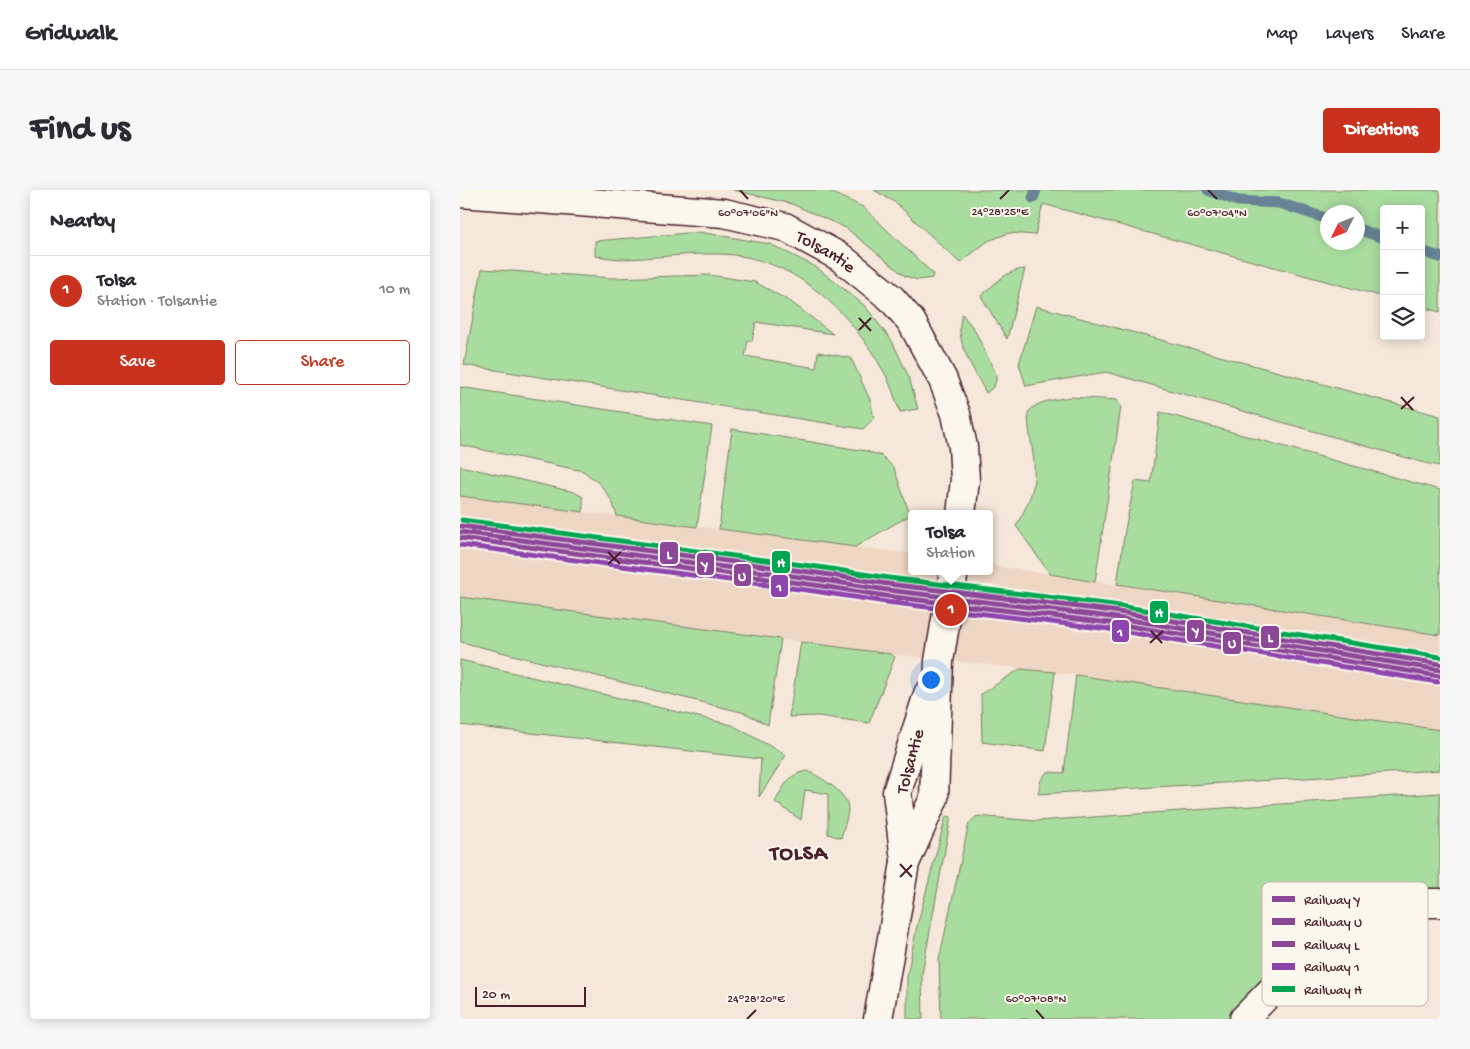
<!DOCTYPE html>
<meta charset="utf-8">
<style>
body{margin:0;font-family:"Gochi Hand",sans-serif;background:#f7f7f7;color:#2b2b33}
.controls{position:absolute;right:15px;top:15px;display:grid;overflow:hidden;border-radius:5px;box-shadow:0 2px 12px #0003}
.controls button{width:45px;height:45px;display:grid;place-items:center;padding:0;border:0;border-bottom:1px solid #e1e1e2;background:#fff;color:#2b2b33;font:25px sans-serif}
.compass{position:absolute;left:860px;top:15px;width:45px;height:45px;border-radius:50%;background:#fff;box-shadow:0 2px 12px #0003;rotate:227deg}
.scale{position:absolute;left:15px;bottom:12px;width:111px;box-sizing:border-box;padding-left:5px;border:2px solid #4a1f2b;border-top:0;font-size:14px;line-height:18px;white-space:nowrap;color:#4a1f2b;-webkit-text-stroke:4px #fbf7ec;paint-order:stroke}
.you{position:absolute;left:470px;top:489px;width:18px;height:18px;margin:-12px;border:4px solid #fff;border-radius:50%;background:#1a73e8;box-shadow:0 0 0 8px #1a73e833}
.badge{display:grid;place-items:center;width:32px;height:32px;border-radius:50%;background:#c8321e;color:#fff;font-size:16px;font-weight:700}
.pin{position:absolute;translate:-50% -50%;border:2px solid #fff;box-shadow:0 1px 5px #0006}
.popup{position:absolute;left:448px;top:320px;width:85px;height:65px;box-sizing:border-box;display:grid;place-content:center;border-radius:5px;background:#fff;filter:drop-shadow(0 1px 4px #0005);font-size:16px;white-space:nowrap;color:#7c7c81}
.popup b{font-size:19px;color:#2b2b33}
.popup::after{content:'';position:absolute;left:50%;top:100%;margin-left:-10px;border:10px solid transparent;border-top-color:#fff}
.list{margin:0;padding:0;list-style:none}
h2{display:flex;justify-content:space-between;align-items:center;height:65px;margin:0;padding:0 20px;font-size:21px}
h2 small{font-size:16px;font-weight:400;color:#7c7c81}
.list li{display:grid;grid-template-columns:32px 1fr auto;gap:15px;align-items:center;box-sizing:border-box;height:70px;padding:0 20px;border-top:1px solid #e1e1e2}
.list b{display:block;font-size:19px;white-space:nowrap}
.list p{margin:0;font-size:16px;white-space:nowrap;color:#7c7c81}
.list em{font-size:16px;font-style:normal;color:#7c7c81}
.actions{display:flex;gap:10px;padding:15px 20px}
.actions a{flex:1;padding:11px 0;border:1px solid #c8321e;border-radius:5px;text-align:center;font-size:18px;color:#c8321e}
.actions .main{background:#c8321e;color:#fff}
.icon{flex:none;width:28px;height:28px;fill:none;stroke:currentColor;stroke-width:2;stroke-linecap:round;stroke-linejoin:round}
.map{position:relative;flex:none;width:980px;height:829px;overflow:hidden;border-radius:5px}
header{display:flex;align-items:center;gap:30px;box-sizing:border-box;height:70px;padding:0 25px;background:#fff;border-bottom:1px solid #e1e1e2}
header strong{font-size:24px}
nav{display:flex;gap:28px;margin-inline-start:auto;font-size:18px}
.intro{display:flex;align-items:center;justify-content:space-between;box-sizing:border-box;height:120px;padding:0 30px}
h1{margin:0;font-size:35px}
.button{padding:12px 22px;border-radius:5px;background:#c8321e;color:#fff;font-size:18px;font-weight:700}
main{display:flex;gap:30px;padding:0 30px}
aside{flex:1;background:#fff;border-radius:5px;box-shadow:0 2px 12px #0003}
.map>svg:first-child{display:block}
.built{fill:#eed6c4}
.green{fill:#a9dd9f;stroke:#7a7e65;fill-rule:evenodd}
.lines{fill:none;stroke-linecap:round;stroke-linejoin:round}
.stream{stroke:#688396;stroke-width:11}
.minor-casing{stroke:#4a1f2b;stroke-width:31}
.tertiary-casing{stroke:#4a1f2b;stroke-width:31}
.minor{stroke:#fbf7ec;stroke-width:28}
.tertiary{stroke:#fbf7ec;stroke-width:28}
.rail-1-casing{stroke:#fbf7ec;stroke-width:9}
.rail-2-casing{stroke:#fbf7ec;stroke-width:9}
.rail-3-casing{stroke:#fbf7ec;stroke-width:9}
.rail-4-casing{stroke:#fbf7ec;stroke-width:9}
.rail-5-casing{stroke:#fbf7ec;stroke-width:9}
.rail-1{stroke:#8c4799;stroke-width:5}
.rail-2{stroke:#8c4799;stroke-width:5}
.rail-3{stroke:#8c4799;stroke-width:5}
.rail-4{stroke:#8e44ad;stroke-width:5}
.rail-5{stroke:#00a651;stroke-width:5}
.ticks{fill:none;stroke:#4a1f2b;stroke-width:2}
.labels{text-anchor:middle;stroke-width:4;stroke-linejoin:round;paint-order:stroke}
.street-label{font-size:18px;fill:#4a1f2b;stroke:#fbf7ec}
.district-label{font-size:22px;font-weight:bold;letter-spacing:1px;fill:#4a1f2b;stroke:#fbf7ec}
.key{fill:#fbf7ec;stroke:#c6b6b2;stroke-width:1}
.key-label{font-size:14px;fill:#4a1f2b}
.ticks-label{font-size:12px;text-anchor:middle;fill:#4a1f2b;stroke:#fbf7ec;stroke-width:4;stroke-linejoin:round;paint-order:stroke}
.line-badge{stroke:#fbf7ec;stroke-width:2}
.badge-label{font-size:14px;text-anchor:middle;font-weight:bold;fill:#fff}
</style>
<header>
<strong>Gridwalk</strong>
<nav><a>Map</a><a>Layers</a><a>Share</a></nav>
</header>
<div class="intro"><h1>Find us</h1><a class="button">Directions</a></div>
<main>
<aside>
<h2>Nearby<small></small></h2>
<ul class="list">
<li><span class="badge">1</span><div><b>Tolsa</b><p>Station · Tolsantie</p></div><em>10 m</em></li>
</ul>
<div class="actions"><a class="main">Save</a><a>Share</a></div>
</aside>
<div class="map">
<svg width="980" height="829" viewBox="0 0 980 829">
<rect width="100%" height="100%" fill="#f5e8da"/>
<filter id="ink" filterUnits="userSpaceOnUse"><feTurbulence type="fractalNoise" baseFrequency=".02" numOctaves="2"/><feDisplacementMap in="SourceGraphic" scale="10" xChannelSelector="R" yChannelSelector="G"/><feConvolveMatrix kernelMatrix="1 2 1 2 8 2 1 2 1" color-interpolation-filters="sRGB"/></filter>
<g filter="url(#ink)">
<!-- built -->
<path class="built" d="M 0,306 L 452,364 L 452,381 L 530,381 L 530,375 L 980,445 L 980,540 L 616,485 L 431,464 L 0,407 Z"/>
<!-- green -->
<path class="green" d="M 273,0 L 366,0 L 403,17 L 473,84 L 472,88 L 458,90 L 445,86 L 386,38 L 332,14 Z
M 414,0 L 980,0 L 980,122 L 961,117 L 961,19 L 924,19 L 924,107 L 583,14 L 575,45 L 549,43 L 528,51 L 500,73 L 436,13 ZM 868,22 L 898,22 L 898,52 L 868,52 Z
M 239,42 L 310,54 L 356,77 L 405,116 L 432,151 L 449,187 L 458,219 L 440,222 C 434,207 430,190 421,177 C 387,118 332,66 260,64 C 228,63 197,68 165,69 C 155,69 145,67 135,66 L 135,51 Z
M 22,79 L 152,88 L 249,85 L 295,92 L 331,112 L 373,144 L 296,132 L 292,151 L 288,151 L 285,166 L 356,178 L 358,162 L 391,168 L 410,210 L 414,228 L 403,239 L 4,175 Z
M 565,79 L 547,149 L 521,106 C 536,93 546,80 565,79 Z
M 576,116 L 980,226 L 980,276 L 965,273 L 646,182 L 566,196 L 559,174 Z
M 502,124 L 514,139 L 536,184 C 537,193 534,198 526,203 C 514,179 493,151 502,124 Z
M 0,197 L 252,236 L 237,337 L 157,326 L 152,311 L 140,294 L 123,281 L 0,255 Z
M 610,207 L 657,210 L 661,217 L 635,392 L 590,384 L 556,336 C 563,323 570,311 573,297 C 578,273 568,247 568,223 C 576,210 596,210 610,207 Z
M 700,222 L 980,300 L 980,445 L 657,394 L 665,340 L 675,291 L 691,293 Z
M 272,239 L 406,261 L 422,266 L 434,278 L 450,325 L 395,357 L 259,339 Z
M 0,276 L 114,302 L 123,307 L 123,322 L 0,306 Z
M 0,407 L 321,449 L 308,535 L 285,523 L 1,452 Z
M 341,452 L 431,464 L 435,467 L 409,533 L 358,526 L 329,527 Z
M 0,470 L 272,535 L 326,565 L 299,607 L 301,569 L 0,535 Z
M 560,479 L 595,482 L 585,561 L 522,552 L 521,504 Z
M 616,485 L 980,540 L 980,580 L 578,604 L 581,590 L 587,582 L 604,583 Z
M 348,581 C 361,588 390,603 388,621 C 387,630 383,639 381,648 L 368,644 L 368,604 L 345,600 L 341,630 L 315,612 C 324,597 328,583 348,581 Z
M 980,603 L 980,705 L 929,700 L 774,829 L 481,829 L 479,770 L 509,633 L 517,626 L 576,631 Z
M 486,626 L 491,627 L 462,784 L 463,829 L 447,829 L 447,786 L 457,736 Z"/>
<g class="lines">
<!-- stream -->
<path class="stream" d="M 748,0 L 778,11 L 819,13 L 868,29
M 573,8 L 576,0
M 898,39 L 924,48
M 961,61 L 980,67"/>
<defs>
<path id="minor" d="M 784,829 L 841,770 L 892,733 L 925,713 L 980,713"/>
<g id="tertiary">
<path id="s1" d="M 0,3 L 264,23 L 325,37 L 380,67 L 431,108 L 451,131 L 483,190 L 496,224 L 503,257 L 505,290 L 501,324"/>
<path d="M 445,671 L 437,602 L 468,504"/>
<path d="M 418,829 L 445,673 L 474,608 L 479,471 L 494,381"/>
</g>
</defs>
<!-- minor casing -->
<use href="#minor" class="minor-casing"/>
<!-- tertiary casing -->
<use href="#tertiary" class="tertiary-casing"/>
<!-- minor -->
<use href="#minor" class="minor"/>
<!-- tertiary -->
<use href="#tertiary" class="tertiary"/>
<defs>
<path id="rail-1" d="M 0,342 L 356,389 L 427,400 L 651,427 L 980,480"/>
<path id="rail-2" d="M 0,348 L 355,395 L 426,406 L 650,433 L 979,486"/>
<path id="rail-3" d="M 1,336 L 357,383 L 428,394 L 652,421 L 980,474"/>
<path id="rail-4" d="M 0,355 L 354,401 L 426,412 L 649,439 L 978,492"/>
<path id="rail-5" d="M 2,330 L 358,377 L 429,388 L 653,415 L 980,467"/>
</defs>
<!-- rail-1 casing -->
<use href="#rail-1" class="rail-1-casing"/>
<!-- rail-2 casing -->
<use href="#rail-2" class="rail-2-casing"/>
<!-- rail-3 casing -->
<use href="#rail-3" class="rail-3-casing"/>
<!-- rail-4 casing -->
<use href="#rail-4" class="rail-4-casing"/>
<!-- rail-5 casing -->
<use href="#rail-5" class="rail-5-casing"/>
<!-- rail-1 -->
<use href="#rail-1" class="rail-1"/>
<!-- rail-2 -->
<use href="#rail-2" class="rail-2"/>
<!-- rail-3 -->
<use href="#rail-3" class="rail-3"/>
<!-- rail-4 -->
<use href="#rail-4" class="rail-4"/>
<!-- rail-5 -->
<use href="#rail-5" class="rail-5"/>
</g>
</g>
<!-- ticks -->
<path class="ticks" d="M 280,0 L 288,9M 748,0 L 757,9M 540,9 L 549,0M 399,128 L 411,141M 399,140 L 411,128M 941,207 L 953,220M 941,219 L 954,207M 148,362 L 160,374M 148,374 L 161,362M 691,441 L 702,453M 690,453 L 703,441M 440,674 L 452,687M 440,687 L 452,675M 576,820 L 584,829M 287,829 L 296,820"/>
<g class="labels">
<!-- street labels -->
<g class="street-label">
<text dy="6" stroke="none"><textPath href="#s1" startOffset="375">Tolsantie</textPath></text>
<text transform="translate(449 571) rotate(-75)" y="6">Tolsantie</text>
</g>
<!-- district labels -->
<g class="district-label">
<text x="339" y="669">TOLSA</text>
</g>
</g>
<!-- legend -->
<rect x="802" y="692" width="166" height="124" rx="8" class="key"/>
<rect x="812" y="706" width="23" height="6" fill="#8c4799"/>
<rect x="812" y="728" width="23" height="7" fill="#8c4799"/>
<rect x="812" y="751" width="23" height="6" fill="#8c4799"/>
<rect x="812" y="773" width="23" height="7" fill="#8e44ad"/>
<rect x="812" y="796" width="23" height="6" fill="#00a651"/>
<g class="key-label">
<text x="844" y="714">Railway Y</text>
<text x="844" y="736">Railway U</text>
<text x="844" y="759">Railway L</text>
<text x="844" y="781">Railway 1</text>
<text x="844" y="804">Railway H</text>
</g>
<g class="ticks-label">
<text x="540" y="25">24°28'25"E</text>
<text x="288" y="26">60°07'06"N</text>
<text x="757" y="26">60°07'04"N</text>
<text x="576" y="812">60°07'08"N</text>
<text x="296" y="812">24°28'20"E</text>
</g>
<g class="line-badge">
<rect x="199" y="351" width="20" height="24" rx="5" fill="#8c4799"/>
<rect x="311" y="360" width="20" height="24" rx="5" fill="#00a651"/>
<rect x="236" y="362" width="19" height="24" rx="5" fill="#8c4799"/>
<rect x="273" y="373" width="19" height="24" rx="5" fill="#8c4799"/>
<rect x="310" y="384" width="19" height="24" rx="5" fill="#8e44ad"/>
<rect x="689" y="410" width="20" height="24" rx="5" fill="#00a651"/>
<rect x="726" y="429" width="19" height="24" rx="5" fill="#8c4799"/>
<rect x="651" y="429" width="19" height="24" rx="5" fill="#8e44ad"/>
<rect x="800" y="435" width="20" height="24" rx="5" fill="#8c4799"/>
<rect x="762" y="441" width="20" height="24" rx="5" fill="#8c4799"/>
</g>
<g class="badge-label">
<text x="209" y="368">L</text>
<text x="321" y="377">H</text>
<text x="245" y="379">Y</text>
<text x="282" y="390">U</text>
<text x="319" y="401">1</text>
<text x="699" y="427">H</text>
<text x="736" y="445">Y</text>
<text x="660" y="446">1</text>
<text x="810" y="451">L</text>
<text x="772" y="457">U</text>
</g>
</svg>
<div class="controls">
<button>+</button>
<button>−</button>
<button><svg class="icon" aria-label="layers" viewBox="0 0 24 24"><path d="M12 4l9 5-9 5-9-5zM3 14l9 5 9-5"/></svg></button>
</div>
<svg class="compass" viewBox="-18 -18 36 36"><path d="M0-13l5 13h-10z" fill="#e53935"/><path d="M0 13l5-13h-10z" fill="#7c7c81"/></svg>
<div class="scale">20 m</div>
<div class="you"></div>
<div class="pin badge" style="left:491px;top:420px">1</div>
<div class="popup"><b>Tolsa</b>Station</div>
</div>
</main>
